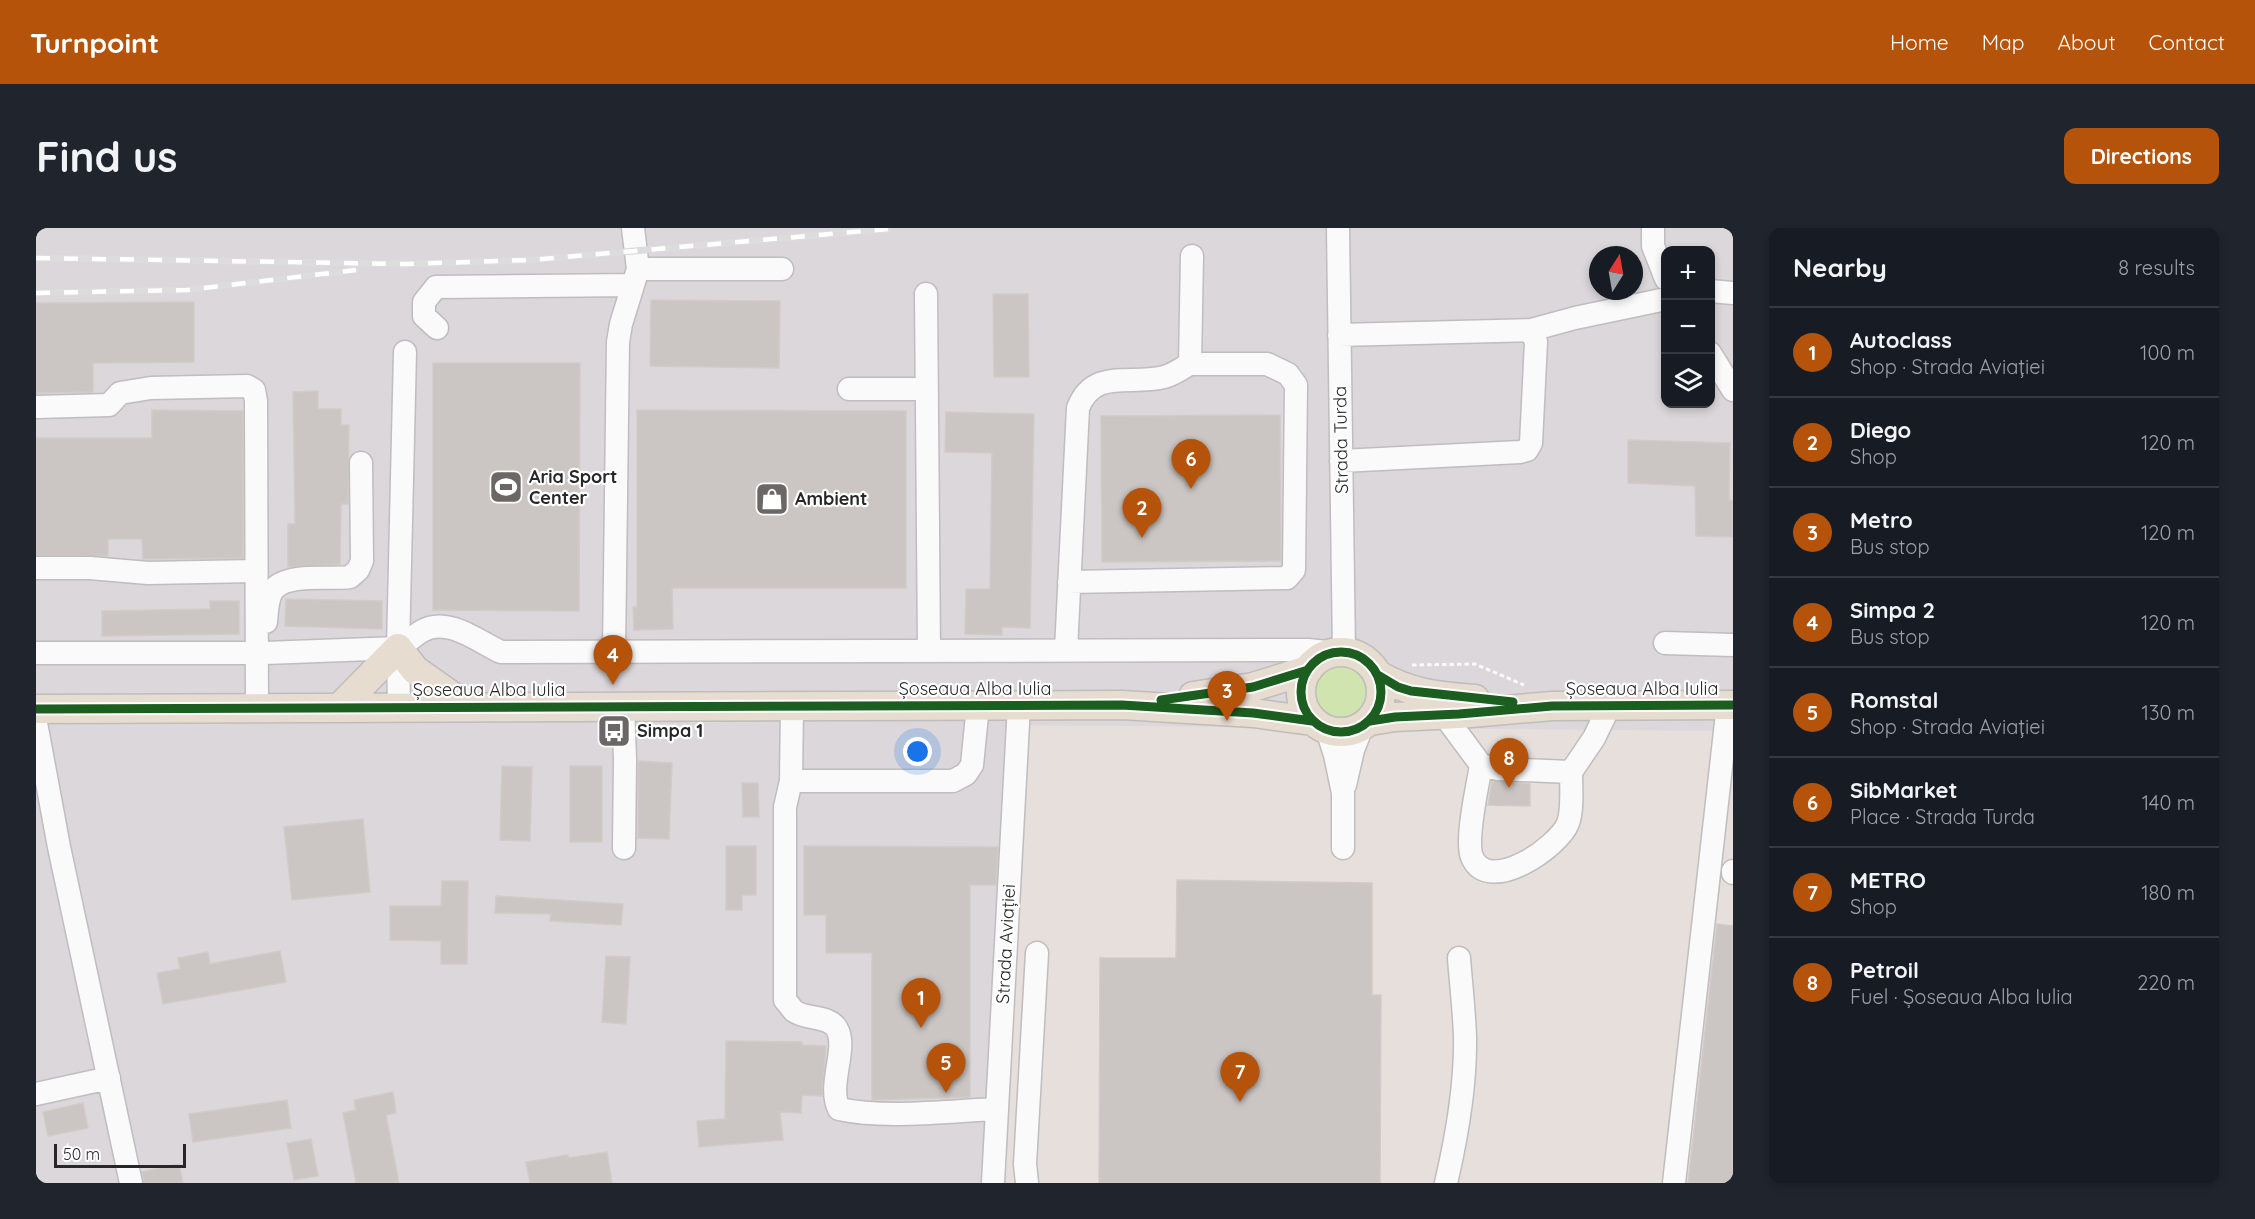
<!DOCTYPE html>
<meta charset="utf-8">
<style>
body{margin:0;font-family:Quicksand,sans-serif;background:#20242c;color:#f1f3f6}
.controls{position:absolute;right:18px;top:18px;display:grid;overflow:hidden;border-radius:12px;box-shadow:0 3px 9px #0003}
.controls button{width:54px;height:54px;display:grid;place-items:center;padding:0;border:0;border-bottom:2px solid #363941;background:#171b24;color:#f1f3f6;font:30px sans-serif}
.compass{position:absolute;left:1553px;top:18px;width:54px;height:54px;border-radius:50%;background:#171b24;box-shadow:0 3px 9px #0003;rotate:11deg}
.scale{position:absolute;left:18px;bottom:15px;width:132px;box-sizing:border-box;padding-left:6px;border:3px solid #272727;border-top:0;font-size:16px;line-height:21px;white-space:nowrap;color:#272727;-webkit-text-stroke:4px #fff;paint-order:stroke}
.you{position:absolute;left:882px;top:524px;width:21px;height:21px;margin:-15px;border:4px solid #fff;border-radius:50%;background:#1a73e8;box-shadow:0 0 0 9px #1a73e833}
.badge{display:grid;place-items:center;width:39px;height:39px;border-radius:50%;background:#b45309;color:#fff;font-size:20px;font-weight:700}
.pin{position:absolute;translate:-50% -50px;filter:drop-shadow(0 2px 3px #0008)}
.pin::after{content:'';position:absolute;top:32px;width:21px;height:18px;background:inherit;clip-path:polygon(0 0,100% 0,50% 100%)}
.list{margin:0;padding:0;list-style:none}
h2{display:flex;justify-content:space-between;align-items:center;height:78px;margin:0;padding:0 24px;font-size:26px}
h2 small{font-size:20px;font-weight:400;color:#9ea1a6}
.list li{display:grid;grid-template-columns:39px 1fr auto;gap:18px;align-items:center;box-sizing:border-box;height:90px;padding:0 24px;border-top:2px solid #363941}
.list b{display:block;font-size:22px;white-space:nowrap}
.list p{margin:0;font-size:20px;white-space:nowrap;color:#9ea1a6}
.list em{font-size:20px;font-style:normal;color:#9ea1a6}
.icon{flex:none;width:33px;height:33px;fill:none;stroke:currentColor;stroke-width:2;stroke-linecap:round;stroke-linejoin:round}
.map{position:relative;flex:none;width:1697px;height:955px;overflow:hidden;border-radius:12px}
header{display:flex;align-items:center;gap:36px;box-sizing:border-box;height:84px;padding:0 30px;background:#b45309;color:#fff}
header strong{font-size:28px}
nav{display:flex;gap:33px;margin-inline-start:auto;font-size:21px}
.intro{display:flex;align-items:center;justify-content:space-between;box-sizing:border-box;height:144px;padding:0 36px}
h1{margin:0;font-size:42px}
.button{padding:15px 27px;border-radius:12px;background:#b45309;color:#fff;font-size:21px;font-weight:700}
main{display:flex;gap:36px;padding:0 36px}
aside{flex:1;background:#171b24;border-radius:12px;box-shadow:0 3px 9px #0003}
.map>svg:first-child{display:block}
.industrial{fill:#dbd7db;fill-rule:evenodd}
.green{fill:#d0e4b0}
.building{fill:#cbc6c3;stroke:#d2cbc7;stroke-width:1.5}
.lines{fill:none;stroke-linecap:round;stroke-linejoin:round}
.minor-casing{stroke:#bfbdbf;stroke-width:25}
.major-casing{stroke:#bfbcbb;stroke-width:31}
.path{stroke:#fbfafa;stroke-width:3;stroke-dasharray:4.5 3;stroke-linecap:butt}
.minor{stroke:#fbfafa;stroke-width:22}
.major{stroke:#e7dcd0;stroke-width:28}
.rail-casing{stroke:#dcdcdd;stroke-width:7}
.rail{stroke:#fff;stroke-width:4.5;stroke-dasharray:14;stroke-linecap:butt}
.cycleway-casing{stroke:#fff;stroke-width:13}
.cycleway{stroke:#1b5e20;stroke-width:9}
.labels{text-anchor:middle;stroke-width:4.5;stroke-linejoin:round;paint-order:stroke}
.street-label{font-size:18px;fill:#272727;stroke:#fff}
.poi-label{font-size:18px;font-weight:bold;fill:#272727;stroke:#fff;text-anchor:start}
</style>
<header>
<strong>Turnpoint</strong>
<nav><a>Home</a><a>Map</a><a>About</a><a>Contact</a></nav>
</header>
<div class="intro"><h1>Find us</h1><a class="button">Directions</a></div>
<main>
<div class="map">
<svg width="1697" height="955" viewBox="0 0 1697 955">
<rect width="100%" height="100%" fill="#e7dfdb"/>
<!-- industrial -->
<path class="industrial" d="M 0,0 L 1697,0 L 1697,503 L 975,497 L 950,955 L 0,955 ZM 1630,22 L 1674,22 L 1674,176 L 1630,176 ZM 1562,27 L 1598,27 L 1598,63 L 1562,63 Z"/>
<!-- green -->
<path class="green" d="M1274 465a32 32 0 1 1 64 0a32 32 0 1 1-64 0Z"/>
<!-- building -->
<path class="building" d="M 957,66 L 992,66 L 993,149 L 958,149 Z
M 615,72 L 744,73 L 743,140 L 614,138 Z
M 158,74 L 158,134 L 57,135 L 57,164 L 0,165 L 0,75 Z
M 397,135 L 544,135 L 543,383 L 397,382 Z
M 282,163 L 282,181 L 305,181 L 305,197 L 313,197 L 312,276 L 305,276 L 304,336 L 252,339 L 252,296 L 259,296 L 257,164 Z
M 116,182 L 207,183 L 207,330 L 107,331 L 106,311 L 72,311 L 72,328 L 0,327 L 0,210 L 116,210 Z
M 601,182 L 870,183 L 870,360 L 636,360 L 637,401 L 598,402 L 597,379 L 601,379 Z
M 910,184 L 998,186 L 994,400 L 966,399 L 966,407 L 929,406 L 930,361 L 954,361 L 956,225 L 909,224 Z
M 1244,187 L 1245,333 L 1066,334 L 1065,188 Z
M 1592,212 L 1694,215 L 1693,272 L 1697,273 L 1697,309 L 1660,308 L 1659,258 L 1592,255 Z
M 250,371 L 346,373 L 346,401 L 249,398 Z
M 174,373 L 203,373 L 203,406 L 66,408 L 66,383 L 174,381 Z
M 602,533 L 636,535 L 633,611 L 602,610 Z
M 466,538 L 496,539 L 494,613 L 464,612 Z
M 534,538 L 566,538 L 566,614 L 534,614 Z
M 1456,553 L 1494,556 L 1494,578 L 1452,577 Z
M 706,555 L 722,555 L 723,589 L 707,589 Z
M 327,591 L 334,664 L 256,672 L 248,599 Z
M 690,618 L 720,618 L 720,667 L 706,667 L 706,682 L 690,682 Z
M 768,618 L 962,619 L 960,657 L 934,657 L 934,869 L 836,872 L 836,725 L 790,725 L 790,687 L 768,687 Z
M 1141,652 L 1336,655 L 1336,767 L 1345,767 L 1344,955 L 1063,955 L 1064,730 L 1140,730 Z
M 406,653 L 432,653 L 431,736 L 405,736 L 405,713 L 354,712 L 354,678 L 405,678 Z
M 460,668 L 587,676 L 585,697 L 514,693 L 515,686 L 459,685 Z
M 1681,696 L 1697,698 L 1697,955 L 1652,955 Z
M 244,723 L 250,754 L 127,776 L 121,745 L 144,741 L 142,730 L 172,724 L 174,736 Z
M 570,728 L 594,729 L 590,796 L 566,794 Z
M 690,813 L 766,814 L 766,817 L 790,818 L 786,868 L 766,867 L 765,885 L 744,884 L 747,912 L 663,919 L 661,893 L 689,891 Z
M 357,864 L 360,885 L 350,887 L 363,955 L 320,955 L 307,885 L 320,882 L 318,872 Z
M 251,872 L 255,900 L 157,914 L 153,886 Z
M 47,875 L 52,900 L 12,908 L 7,884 Z
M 275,911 L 282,948 L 258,952 L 251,915 Z
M 571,924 L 576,955 L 494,955 L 490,934 L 532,927 L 532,930 Z
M 143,936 L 147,955 L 108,955 L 106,944 Z"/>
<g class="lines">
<defs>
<path id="minor" d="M 1302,0 L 1308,424
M 1617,0 L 1617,18 L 1630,51
M 602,41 L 746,41
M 1674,63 L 1697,65
M 890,66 L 893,423
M 401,100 L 388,88 L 388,74 L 400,59 L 597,57
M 1303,107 L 1495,102 L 1539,90 L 1630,71
M 1674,125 L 1697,162
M 813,161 L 890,161
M 0,179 L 73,177 L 84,165 L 115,160 L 211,158 L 218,162 L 220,173 L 221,480
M 1305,233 L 1484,224 L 1491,222 L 1495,215 L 1500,114 L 1495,102
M 0,340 L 54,340 L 112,345 L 220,343
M 1033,354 L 1251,350 L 1258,342 L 1260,157 L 1252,146 L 1231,136 L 1154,136
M 230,394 C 231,384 231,370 237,362 C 251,344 294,352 314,349 L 322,342 L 326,333 L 325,235
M 1629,415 L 1697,417
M 1030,422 L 1042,180 C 1058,139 1095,158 1128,149 C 1137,147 1146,140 1154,136 L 1156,28
M 578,423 L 582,114 L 585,96 L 602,41 L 597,0
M 0,425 L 229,425 L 362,420 L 369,124
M 587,478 L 589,531 L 588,620
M 756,478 L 755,553 L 749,579 L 749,772 C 752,775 755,780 758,783 C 770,792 794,787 801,801 C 812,821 791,857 803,881 C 849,891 913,883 961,881
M 363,479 L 362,420 C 370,415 378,408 386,403 C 412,388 443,414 465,424 L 1272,422 L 1299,425
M 1408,487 L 1445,537 L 1462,541 L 1535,544 L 1558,510 L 1574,477
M 0,495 L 23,619 L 95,955
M 1291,502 L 1299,527 L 1307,565 L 1307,620
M 1445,537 C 1442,557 1429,611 1436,629 C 1452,668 1523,619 1532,595 C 1537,583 1535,557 1535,544
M 755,553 L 917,553 L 930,546 L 936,537 L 942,477
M 1309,557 L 1317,522 L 1326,499
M 1697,643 L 1697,645
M 0,866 L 73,850
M 957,955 L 983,477
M 991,955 L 989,936 L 1001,725
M 1410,955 C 1421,908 1430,857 1429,808 C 1428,782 1425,756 1423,730
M 1638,955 L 1692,477"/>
<path id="major" d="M1265 464a40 40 0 1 1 80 0a40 40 0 1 1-80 0Z
M 1342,447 C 1375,466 1402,468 1439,471
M 1157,468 L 1217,459 L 1272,442
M 303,480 L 362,420 L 379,442 L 430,478
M 0,481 L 1086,477 L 1217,485 L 1276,493
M 1334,493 L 1359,489 L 1423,486 L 1516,478 L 1697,477"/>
</defs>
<!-- minor casing -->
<use href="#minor" class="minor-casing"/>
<!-- major casing -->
<use href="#major" class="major-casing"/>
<!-- path -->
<path class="path" d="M 1376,437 L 1439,436 L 1488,457"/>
<!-- minor -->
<use href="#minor" class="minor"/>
<!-- major -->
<use href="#major" class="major"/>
<defs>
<path id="rail" d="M 0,30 L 371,36 L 494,32 L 852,1
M 0,65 L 151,62 L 320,42"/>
</defs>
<!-- rail casing -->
<use href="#rail" class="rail-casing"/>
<!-- rail -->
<use href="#rail" class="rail"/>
<defs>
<path id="cycleway" d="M1265 464a40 40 0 1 1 80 0a40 40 0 1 1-80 0Z
M 1342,447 L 1362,459 L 1375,463 L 1477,474
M 1125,472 L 1217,459 L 1272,442
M 0,481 L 1086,477 L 1217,485 L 1276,493
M 1334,493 L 1359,489 L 1423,486 L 1516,478 L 1697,477"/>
</defs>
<!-- cycleway casing -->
<use href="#cycleway" class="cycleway-casing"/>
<!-- cycleway -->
<use href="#cycleway" class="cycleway"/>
</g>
<!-- icons -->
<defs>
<symbol id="stadium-square" viewBox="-11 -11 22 22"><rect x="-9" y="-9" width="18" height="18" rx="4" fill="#6a6766" stroke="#fff"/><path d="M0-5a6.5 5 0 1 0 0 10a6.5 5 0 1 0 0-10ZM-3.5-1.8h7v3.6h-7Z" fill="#fff"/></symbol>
<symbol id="shop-square" viewBox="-11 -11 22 22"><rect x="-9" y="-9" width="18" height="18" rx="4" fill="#6a6766" stroke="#fff"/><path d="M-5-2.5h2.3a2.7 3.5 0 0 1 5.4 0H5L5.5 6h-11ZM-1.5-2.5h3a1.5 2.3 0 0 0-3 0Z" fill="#fff"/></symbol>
<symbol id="bus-square" viewBox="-11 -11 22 22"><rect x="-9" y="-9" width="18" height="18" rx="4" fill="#6a6766" stroke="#fff"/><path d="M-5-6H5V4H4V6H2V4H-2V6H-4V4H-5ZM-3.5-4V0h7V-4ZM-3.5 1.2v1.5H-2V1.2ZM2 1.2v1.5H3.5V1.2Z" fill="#fff"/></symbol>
</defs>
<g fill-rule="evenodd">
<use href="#stadium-square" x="451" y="240" width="38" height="38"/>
<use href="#shop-square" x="717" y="252" width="38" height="38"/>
<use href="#bus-square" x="559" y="484" width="38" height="38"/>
</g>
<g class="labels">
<!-- street labels -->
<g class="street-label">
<text transform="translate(1305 212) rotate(-91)" y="6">Strada Turda</text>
<text x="939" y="467">Șoseaua Alba Iulia</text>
<text x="1606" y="467">Șoseaua Alba Iulia</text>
<text x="453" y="468">Șoseaua Alba Iulia</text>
<text transform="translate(970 716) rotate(-87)" y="6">Strada Aviației</text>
</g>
<!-- poi labels -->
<g class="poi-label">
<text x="493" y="255">Aria Sport<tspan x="493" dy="21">Center</tspan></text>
<text x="759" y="277">Ambient</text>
<text x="601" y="509">Simpa 1</text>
</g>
</g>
</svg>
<div class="controls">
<button>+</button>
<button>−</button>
<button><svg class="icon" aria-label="layers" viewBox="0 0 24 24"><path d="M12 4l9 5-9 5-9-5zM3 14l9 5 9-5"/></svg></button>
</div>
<svg class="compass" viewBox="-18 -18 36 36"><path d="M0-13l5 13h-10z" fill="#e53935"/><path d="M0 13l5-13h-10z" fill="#9ea1a6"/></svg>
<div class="scale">50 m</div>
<div class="you"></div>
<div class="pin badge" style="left:885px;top:800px">1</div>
<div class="pin badge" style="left:1106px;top:310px">2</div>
<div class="pin badge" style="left:1191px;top:493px">3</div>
<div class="pin badge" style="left:577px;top:457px">4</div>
<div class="pin badge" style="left:910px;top:865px">5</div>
<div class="pin badge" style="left:1155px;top:261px">6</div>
<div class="pin badge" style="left:1204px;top:874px">7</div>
<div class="pin badge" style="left:1473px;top:560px">8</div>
</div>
<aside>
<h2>Nearby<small>8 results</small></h2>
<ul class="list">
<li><span class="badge">1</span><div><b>Autoclass</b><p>Shop · Strada Aviației</p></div><em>100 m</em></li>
<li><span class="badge">2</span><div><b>Diego</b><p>Shop</p></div><em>120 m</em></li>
<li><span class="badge">3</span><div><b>Metro</b><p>Bus stop</p></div><em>120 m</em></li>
<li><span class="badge">4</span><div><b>Simpa 2</b><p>Bus stop</p></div><em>120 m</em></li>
<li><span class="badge">5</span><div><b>Romstal</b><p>Shop · Strada Aviației</p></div><em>130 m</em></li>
<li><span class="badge">6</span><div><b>SibMarket</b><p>Place · Strada Turda</p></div><em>140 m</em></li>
<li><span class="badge">7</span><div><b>METRO</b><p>Shop</p></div><em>180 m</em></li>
<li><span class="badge">8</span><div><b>Petroil</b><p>Fuel · Șoseaua Alba Iulia</p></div><em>220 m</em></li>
</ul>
</aside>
</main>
